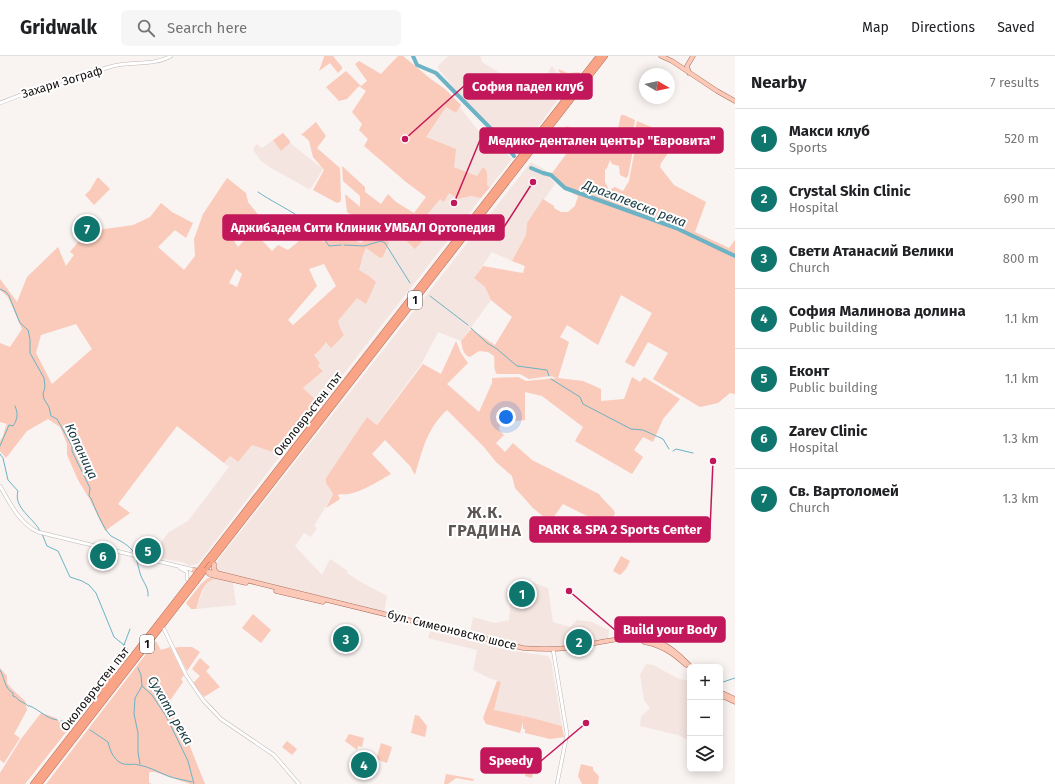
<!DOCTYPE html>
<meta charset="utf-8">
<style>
body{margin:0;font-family:"Fira Sans",sans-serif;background:#f6f6f6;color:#202124}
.controls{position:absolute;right:12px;bottom:12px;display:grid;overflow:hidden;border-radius:6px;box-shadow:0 2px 10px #0003}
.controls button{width:36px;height:36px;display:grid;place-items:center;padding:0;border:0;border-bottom:1px solid #e0e0e0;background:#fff;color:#202124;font:20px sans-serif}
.compass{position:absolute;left:639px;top:12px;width:36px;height:36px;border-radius:50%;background:#fff;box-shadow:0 2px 10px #0003;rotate:99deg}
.you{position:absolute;left:506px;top:361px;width:14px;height:14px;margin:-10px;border:3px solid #fff;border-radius:50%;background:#1a73e8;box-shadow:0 0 0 6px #1a73e833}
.badge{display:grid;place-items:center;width:26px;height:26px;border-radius:50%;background:#0f766e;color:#fff;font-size:13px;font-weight:700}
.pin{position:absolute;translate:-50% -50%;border:2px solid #fff;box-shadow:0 1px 4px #0006}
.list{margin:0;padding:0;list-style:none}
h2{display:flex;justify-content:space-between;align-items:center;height:52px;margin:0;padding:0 16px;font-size:17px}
h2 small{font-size:13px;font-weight:400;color:#757577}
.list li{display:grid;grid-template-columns:26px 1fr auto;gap:12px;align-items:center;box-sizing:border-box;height:60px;padding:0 16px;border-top:1px solid #e0e0e0}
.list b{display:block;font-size:15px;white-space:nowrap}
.list p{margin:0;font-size:13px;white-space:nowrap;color:#757577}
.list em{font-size:13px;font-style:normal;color:#757577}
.icon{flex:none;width:22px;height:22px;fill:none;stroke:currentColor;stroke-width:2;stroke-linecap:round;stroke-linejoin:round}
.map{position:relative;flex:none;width:735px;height:728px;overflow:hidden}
header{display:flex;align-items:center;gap:24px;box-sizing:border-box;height:56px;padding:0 20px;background:#fff;border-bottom:1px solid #e0e0e0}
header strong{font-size:19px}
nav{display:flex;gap:22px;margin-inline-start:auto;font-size:14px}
.search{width:280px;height:36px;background:#f6f6f6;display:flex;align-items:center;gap:10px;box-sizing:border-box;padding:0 14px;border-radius:6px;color:#757577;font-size:15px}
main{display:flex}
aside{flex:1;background:#fff}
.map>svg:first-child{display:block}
.built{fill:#f4e5e0}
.green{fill:#facaba;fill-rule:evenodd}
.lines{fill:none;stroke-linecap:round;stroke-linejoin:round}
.stream{stroke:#6cb3c5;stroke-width:1}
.canal{stroke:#6cb3c5;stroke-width:2.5}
.river{stroke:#6cb3c5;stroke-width:4}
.minor-casing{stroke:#bfb9b7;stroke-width:4}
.major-casing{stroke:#a9705d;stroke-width:5}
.highway-casing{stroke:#a9705d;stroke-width:6}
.minor{stroke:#fff;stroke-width:3}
.major{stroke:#fcc8b7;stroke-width:4}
.highway{stroke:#faa487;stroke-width:5}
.highway-bridge-casing{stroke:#a9705d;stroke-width:6;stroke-linecap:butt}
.highway-bridge{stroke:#faa487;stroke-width:5}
.labels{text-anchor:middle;stroke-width:4;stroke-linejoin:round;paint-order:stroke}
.shield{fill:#fff;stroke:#595857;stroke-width:1}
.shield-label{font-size:11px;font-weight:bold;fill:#12100f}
.street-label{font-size:12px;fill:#12100f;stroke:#fff}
.water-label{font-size:13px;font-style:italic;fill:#163841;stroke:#fff}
.district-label{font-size:16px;font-weight:bold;letter-spacing:1px;fill:#5b5654;stroke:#fff}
.leader{fill:none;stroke:#c2185b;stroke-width:1.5}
.callout-dot{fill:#c2185b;stroke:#fff;stroke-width:1.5}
.callout{fill:#c2185b;stroke:#c2185b;stroke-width:1.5}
.callout-label{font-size:13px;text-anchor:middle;font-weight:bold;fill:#fff}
</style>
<header>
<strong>Gridwalk</strong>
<div class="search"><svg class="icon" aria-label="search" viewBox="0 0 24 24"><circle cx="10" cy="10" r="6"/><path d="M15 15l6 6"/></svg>Search here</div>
<nav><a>Map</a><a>Directions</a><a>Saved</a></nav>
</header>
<main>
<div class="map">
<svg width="735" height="728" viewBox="0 0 735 728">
<rect width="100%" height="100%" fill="#f9f3f1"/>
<!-- built -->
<path class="built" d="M 448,0 L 480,0 L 481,2 L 482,6 L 508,22 L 520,29 L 525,28 L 536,35 L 552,10 L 558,18 L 561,26 L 560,33 L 556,46 L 518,98 L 508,87 L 465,45 L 437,11 Z
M 446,51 L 456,57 L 460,51 L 486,85 L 502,93 L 512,103 L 490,131 L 487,129 L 487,115 L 483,111 L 478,121 L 453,110 L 454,102 L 426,81 Z
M 273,84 L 281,95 L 290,87 L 323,113 L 311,132 L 309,133 L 271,112 L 261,105 L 256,98 L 253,94 L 254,91 L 257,88 L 262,92 Z
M 531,106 L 544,113 L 555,128 L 527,167 L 526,179 L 512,205 L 492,196 L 474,222 L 485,231 L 491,244 L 461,285 L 438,276 L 422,307 L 377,368 L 367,361 L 326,422 L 326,427 L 333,438 L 314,470 L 317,472 L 311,481 L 304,477 L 295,490 L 322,519 L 330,503 L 348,515 L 347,517 L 359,525 L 387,540 L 384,556 L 216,514 L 215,508 Z
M 449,137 L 462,143 L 471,140 L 481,142 L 320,348 L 303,332 L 323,315 L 318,309 L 320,307 L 314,299 L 320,294 L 326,285 L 331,291 L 341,274 L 338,265 L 357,241 L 366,248 L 369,220 L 358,214 L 363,199 L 366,192 L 380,202 L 385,183 L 393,172 L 412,172 L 420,161 L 423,164 L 440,143 Z
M 279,387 L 286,392 L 198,508 L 190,510 L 182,506 L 146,500 L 143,497 L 145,490 L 150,483 L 158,490 L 169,476 L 188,465 L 229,411 L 224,407 L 230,400 L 238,406 L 252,389 L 273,396 Z
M 218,523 L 233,527 L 236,549 L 196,553 L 206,527 L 210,524 Z
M 512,527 L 534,527 L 548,532 L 553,566 L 570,571 L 577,564 L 592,566 L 609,574 L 608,583 L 557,591 L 544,592 L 513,588 L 470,577 L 473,561 L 494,567 L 509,564 Z
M 430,575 L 508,594 L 548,600 L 551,605 L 562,670 L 494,654 L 501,626 L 489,622 L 473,614 L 477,594 L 428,582 Z
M 646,608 L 653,609 L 679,623 L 690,625 L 690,685 L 678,679 L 640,670 L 641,661 L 650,652 L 644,644 L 640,619 Z"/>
<!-- green -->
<path class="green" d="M 324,0 L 333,0 L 342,11 L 342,13 L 338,17 L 330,7 L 319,15 L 324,1 Z
M 398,0 L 403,0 L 432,24 L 445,33 L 461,49 L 456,57 L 446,51 L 426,81 L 456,93 L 454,111 L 477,120 L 483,111 C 489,115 487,122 487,129 L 490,131 L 481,142 L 471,140 L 459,143 L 449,137 L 444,146 L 440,143 L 423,164 L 420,161 L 412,172 L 424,183 L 415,193 L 393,172 L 385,183 L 389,186 L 383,201 L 380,202 L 366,192 L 363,199 L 359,214 L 369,220 L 376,226 L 366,248 L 357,242 L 338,265 L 341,274 L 344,279 L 331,292 L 326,286 L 320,294 L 314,299 L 320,307 L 318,310 L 323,315 L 303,332 L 320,348 L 286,392 L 279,387 L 273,396 L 252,389 L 238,406 L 230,400 L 224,407 L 177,370 L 118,448 L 130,457 L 105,475 L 90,444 L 78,424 L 67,399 L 67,388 L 60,371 L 48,363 L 27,375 L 6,402 L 0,395 L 0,385 C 4,381 4,373 7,368 L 0,366 L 0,287 L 10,291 L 22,273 L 8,241 L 0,234 L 0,223 L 17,246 L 27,221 L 58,191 L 66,210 L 74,199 L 70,196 L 82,181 L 89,185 L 94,183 L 98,174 L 133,169 L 150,161 L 161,147 L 172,156 L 193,167 L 186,182 L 175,174 L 158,191 L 184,214 L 195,200 L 194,183 L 203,158 L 227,122 L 246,137 L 248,146 L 260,161 L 230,179 L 238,191 L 253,175 L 272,195 L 278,189 L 288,194 L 298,186 L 296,178 L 307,168 L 323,186 L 342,177 L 361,187 L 374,174 L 347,156 L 345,138 L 360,151 L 360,140 L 343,125 L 342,110 L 365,131 L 365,136 L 381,148 L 388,138 L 396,146 L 414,157 L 426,141 L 406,126 L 364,90 L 368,83 L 359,74 L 362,68 L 352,56 L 366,35 L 359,30 L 347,43 L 339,45 L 326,31 L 346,15 L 361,30 L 367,25 L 355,8 L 359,5 L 381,18 ZM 324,208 L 336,230 L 293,269 L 288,264 L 317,230 L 309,213 ZM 236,213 L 242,218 L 237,231 L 229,227 ZM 76,268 L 92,293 L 52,328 L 36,297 L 41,279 Z
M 558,13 L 568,17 L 580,16 L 563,37 L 563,24 Z
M 621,59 L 624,59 L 635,64 L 631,87 L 633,94 L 628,120 L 626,122 L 620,119 L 619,110 L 612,108 L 610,104 L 607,112 L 605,114 L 605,126 L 609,134 L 615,131 L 623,135 L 629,125 L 635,93 L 633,86 L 637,65 L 668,78 L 676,86 L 661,107 L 660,111 L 674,129 L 706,146 L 695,176 L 729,192 L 735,184 L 735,338 L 730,337 L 718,347 L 700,351 L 653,323 L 668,297 L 648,286 L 634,311 L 625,306 L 652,257 L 621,239 L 598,289 L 567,269 L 560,281 L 569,286 L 558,322 L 583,325 L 601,333 L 601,345 L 624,343 L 632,321 L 640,326 L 644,321 L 680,343 L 663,363 L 653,386 L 643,381 L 634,394 L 643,401 L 632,418 L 575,385 L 583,371 L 542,340 L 525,336 L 525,364 L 500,367 L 499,374 L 504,379 L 496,387 L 505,396 L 513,387 L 532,404 L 599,438 C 604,446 611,449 615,457 L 609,471 L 563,448 L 550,466 L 533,452 L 515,432 L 512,420 L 496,406 L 484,391 L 447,354 C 427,372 422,395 415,419 L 410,410 L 385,384 L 372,398 L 391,418 C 378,425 355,441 340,438 L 338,439 L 340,443 L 326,452 L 333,438 L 326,427 L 326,422 L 367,361 L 377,369 L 423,308 L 441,318 L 456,285 L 461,297 L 468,307 L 447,328 L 479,356 L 492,327 L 492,322 L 518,321 L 526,325 L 557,322 L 550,320 L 529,323 L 520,318 L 497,318 C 493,314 495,306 494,300 L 488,296 L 479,295 L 470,301 C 463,299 462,291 461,285 L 471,273 L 495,289 L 512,261 L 491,244 L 485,231 L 474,222 L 483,210 L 523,217 L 525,210 L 512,205 L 526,179 L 527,167 L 543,143 L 554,150 L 554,152 L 561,156 L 568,156 L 575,150 L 578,140 L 563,132 L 550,120 L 572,90 L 564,82 L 566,70 L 582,76 L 605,89 C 618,86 618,70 621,59 Z
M 316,66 L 326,80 L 317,92 L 340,112 L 341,144 L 340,146 L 337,147 L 313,134 L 324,114 L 313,101 L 309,85 L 304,80 L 301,79 Z
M 283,77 L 290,85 L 290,87 L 281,95 L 273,84 Z
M 97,122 L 99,122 L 110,133 L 94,149 L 85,139 L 90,134 Z
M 393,259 L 294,389 L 285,398 Z
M 621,500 L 630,505 L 626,513 L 620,519 L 613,515 Z
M 208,522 L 218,523 C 202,523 201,540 196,553 L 191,553 L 186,547 L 201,528 Z
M 515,531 L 529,531 L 529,544 L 516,544 Z
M 253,558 L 271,574 L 261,587 L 242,572 Z
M 156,585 L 161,594 L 170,591 L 184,619 L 181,623 L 183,626 L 167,649 L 187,683 L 205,728 L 190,728 L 155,716 L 149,716 L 149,727 L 152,728 L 46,728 Z
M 178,591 L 192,591 L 200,596 L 187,615 L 175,592 Z
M 200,602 L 210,611 L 206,615 L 220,631 L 204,641 L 193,627 L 200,620 L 192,613 Z
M 0,612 L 7,620 L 7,627 L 12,633 L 25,645 L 27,654 L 14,678 L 20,682 L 4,707 L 0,704 Z
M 497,625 L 501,626 L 494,654 L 523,660 L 523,663 L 524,660 L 562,670 L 564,681 L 550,683 L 525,677 L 525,673 L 523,673 L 523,666 L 520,677 L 486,668 L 483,662 Z
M 41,657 L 56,662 L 62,669 L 71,670 L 25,728 L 0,728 L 0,717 L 21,683 Z
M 415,659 L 419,660 L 427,670 L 425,681 L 411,677 Z
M 349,678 L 364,682 L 362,691 L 358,690 L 357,694 L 345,685 Z
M 287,685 L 297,693 L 292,699 L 282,691 Z
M 381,687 L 392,691 L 387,707 L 376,703 L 378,698 L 379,698 L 378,697 Z
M 530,700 L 533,701 L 532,706 L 535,707 L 532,722 L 525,720 Z
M 581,708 L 593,711 L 593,714 L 599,720 L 598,728 L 582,728 L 578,720 Z
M 446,718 L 474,723 L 473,725 L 456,722 L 448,728 L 444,728 Z"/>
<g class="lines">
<!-- stream -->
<path class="stream" d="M 258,136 C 283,153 313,163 329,190 L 341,189
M 344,189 L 364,190 L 381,185 L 385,187 L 410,227
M 0,233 L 6,236 L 9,240 L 20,267 L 28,274 L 30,283 L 30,297 L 44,322 L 45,331 L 43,338 L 44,343 L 49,351 L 51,360 L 57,363 L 72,390 L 72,395 L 90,432 L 89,440 L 91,442 C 94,450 104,474 111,480 C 118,484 126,487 132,494 C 137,500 138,512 141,520 C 144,527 149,533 148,540
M 430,240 L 468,269
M 471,272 L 487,287 L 497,293 L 517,310 L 547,314 L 549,320
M 551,323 L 580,341 L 583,348 L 631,373 L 643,374 L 663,383 L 669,393
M 0,390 L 9,369 L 13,370 C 18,363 18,357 15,350
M 673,395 L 676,393 L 693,397
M 0,398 L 3,402 L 8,424 L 18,435 C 13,452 34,462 40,475
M 42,478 L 47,490 L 58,495 L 70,521 L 82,525 L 89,529 L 96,537 L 114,581 L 124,589 L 130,573
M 138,612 L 141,619 L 142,630 L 152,639 L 166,660 L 188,705 L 194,728
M 0,614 C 5,622 4,632 13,637 L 13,640 C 17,641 17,643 20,645 C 23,647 26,647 28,650 L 30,650 C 39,654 48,663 57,664
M 720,627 L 735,622
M 61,665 L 72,666
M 90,674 L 108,686 C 110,694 113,703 121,707 C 127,710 133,707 139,709 C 150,711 158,716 168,720 C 176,723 185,724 192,726
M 140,708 L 138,696 L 138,677 L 134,658 L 135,642 L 142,630"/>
<!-- canal -->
<path class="canal" d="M 124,589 L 128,596"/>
<!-- river -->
<path class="river" d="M 413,0 L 417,9 L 436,17 L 499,81 L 514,100
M 531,112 L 543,117 L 551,119 L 565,132 L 676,172 L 735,200"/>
<defs>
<path id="minor" d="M 0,47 L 44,30 L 113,10 C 132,5 154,10 171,0
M 0,430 C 10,447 19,467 38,476 L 194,514
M 180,512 L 187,516 L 187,523
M 164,573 L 186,619 L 203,644 L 221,663 L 274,699 L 299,728
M 553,593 L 567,678 L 557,728"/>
<path id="major" d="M 661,0 L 672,5 L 717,35 L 735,45
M 689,17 L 687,10 L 693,0
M 214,508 L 214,513 L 217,517
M 194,514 L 217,517 L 523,592 C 537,593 551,594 566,592 C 596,589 633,574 663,588 C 674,593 682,602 691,611
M 208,517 L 211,519 L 246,527
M 276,535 L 323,546
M 644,586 C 661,589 673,597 686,609
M 720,636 L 735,643
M 720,639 L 735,646"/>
<path id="highway" d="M 207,504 L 599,0
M 204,515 L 605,0
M 103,634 L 107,627 L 113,620
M 33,728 L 191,525
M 39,728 L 196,526"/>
</defs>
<!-- minor casing -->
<use href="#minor" class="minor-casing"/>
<!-- major casing -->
<use href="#major" class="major-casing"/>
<!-- highway casing -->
<use href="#highway" class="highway-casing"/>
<!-- minor -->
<use href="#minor" class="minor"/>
<!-- major -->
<use href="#major" class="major"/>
<!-- highway -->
<use href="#highway" class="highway"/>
<defs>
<path id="highway-bridge" d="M 191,525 L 207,504
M 196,526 L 204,515"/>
</defs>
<!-- highway-bridge casing -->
<use href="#highway-bridge" class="highway-bridge-casing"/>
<!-- highway-bridge -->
<use href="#highway-bridge" class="highway-bridge"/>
</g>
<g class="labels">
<!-- shield labels -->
<g class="shield">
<rect x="408" y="235" width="14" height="18" rx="3"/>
<rect x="140" y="579" width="14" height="18" rx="3"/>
</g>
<g class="shield-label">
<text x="415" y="248">1</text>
<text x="147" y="592">1</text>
</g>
<!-- street labels -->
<g class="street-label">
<text transform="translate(62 26) rotate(-17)" y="4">Захари Зограф</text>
<text transform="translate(308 358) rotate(-52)" y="4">Околовръстен път</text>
<text transform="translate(452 574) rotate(14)" y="4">бул. Симеоновско шосе</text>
<text transform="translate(95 633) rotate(-52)" y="4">Околовръстен път</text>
</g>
<!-- water labels -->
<g class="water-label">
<text transform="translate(635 147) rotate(21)" y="5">Драгалевска река</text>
<text transform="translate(82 395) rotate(65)" y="5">Копаница</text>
<text transform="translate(171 654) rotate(60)" y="5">Сухата река</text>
</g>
<!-- district labels -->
<g class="district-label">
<text x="485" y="462">Ж.К.<tspan x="485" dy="18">ГРАДИНА</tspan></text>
</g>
</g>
<!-- callouts -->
<path class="leader" d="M405 83L464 30M454 147L480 84M533 126L504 171M713 405L710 474M569 535L615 574M586 667L541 705"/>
<g class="callout-dot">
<circle cx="405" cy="83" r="4"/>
<circle cx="454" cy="147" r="4"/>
<circle cx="533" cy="126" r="4"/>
<circle cx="713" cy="405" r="4"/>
<circle cx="569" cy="535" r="4"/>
<circle cx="586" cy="667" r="4"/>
</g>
<g class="callout">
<rect x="464" y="18" width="128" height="25" rx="4"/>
<rect x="480" y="72" width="243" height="25" rx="4"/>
<rect x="223" y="159" width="281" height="25" rx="4"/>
<rect x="530" y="461" width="180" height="25" rx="4"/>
<rect x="615" y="561" width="110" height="25" rx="4"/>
<rect x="481" y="692" width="60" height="25" rx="4"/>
</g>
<g class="callout-label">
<text x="528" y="35">София падел клуб</text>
<text x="602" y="89">Медико-дентален център "Евровита"</text>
<text x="363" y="176">Аджибадем Сити Клиник УМБАЛ Ортопедия</text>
<text x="620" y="478">PARK &amp; SPA 2 Sports Center</text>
<text x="670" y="578">Build your Body</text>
<text x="511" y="709">Speedy</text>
</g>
</svg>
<div class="controls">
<button>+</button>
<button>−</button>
<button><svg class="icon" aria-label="layers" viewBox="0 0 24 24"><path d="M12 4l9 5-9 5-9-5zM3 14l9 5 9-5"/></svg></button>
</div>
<svg class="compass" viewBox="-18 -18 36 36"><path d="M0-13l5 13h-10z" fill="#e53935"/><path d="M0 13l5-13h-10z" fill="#757577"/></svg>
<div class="you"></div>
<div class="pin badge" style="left:522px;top:538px">1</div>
<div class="pin badge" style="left:579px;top:586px">2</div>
<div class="pin badge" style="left:346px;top:583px">3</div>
<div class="pin badge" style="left:364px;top:709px">4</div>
<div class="pin badge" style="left:148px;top:495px">5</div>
<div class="pin badge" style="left:103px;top:500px">6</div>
<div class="pin badge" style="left:87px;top:173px">7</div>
</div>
<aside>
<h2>Nearby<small>7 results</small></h2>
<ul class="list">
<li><span class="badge">1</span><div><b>Макси клуб</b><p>Sports</p></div><em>520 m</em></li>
<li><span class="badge">2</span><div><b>Crystal Skin Clinic</b><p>Hospital</p></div><em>690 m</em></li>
<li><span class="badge">3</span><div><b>Свети Атанасий Велики</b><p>Church</p></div><em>800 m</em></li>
<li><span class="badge">4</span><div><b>София Малинова долина</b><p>Public building</p></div><em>1.1 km</em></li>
<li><span class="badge">5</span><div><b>Еконт</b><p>Public building</p></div><em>1.1 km</em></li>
<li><span class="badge">6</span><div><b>Zarev Clinic</b><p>Hospital</p></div><em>1.3 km</em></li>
<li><span class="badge">7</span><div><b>Св. Вартоломей</b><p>Church</p></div><em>1.3 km</em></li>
</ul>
</aside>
</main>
